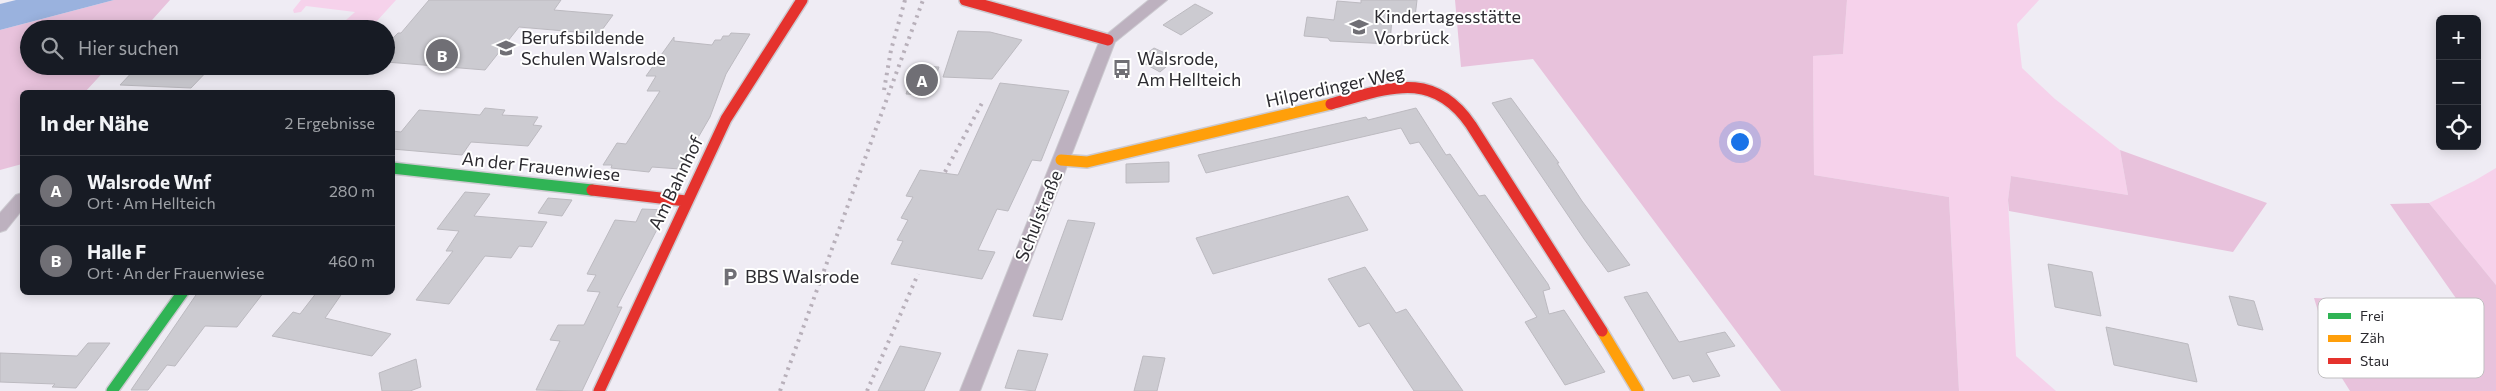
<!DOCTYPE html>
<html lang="de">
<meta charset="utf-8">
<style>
:root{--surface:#171b24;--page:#242831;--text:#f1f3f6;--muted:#9ea1a6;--line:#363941;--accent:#706f75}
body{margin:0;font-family:Commissioner,sans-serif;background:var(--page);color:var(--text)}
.controls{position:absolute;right:15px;top:15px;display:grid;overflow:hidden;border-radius:8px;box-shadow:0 2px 12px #0003}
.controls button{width:45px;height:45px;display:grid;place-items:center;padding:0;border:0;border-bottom:1px solid var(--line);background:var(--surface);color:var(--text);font:25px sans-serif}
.you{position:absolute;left:1739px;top:141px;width:18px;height:18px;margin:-12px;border:4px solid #fff;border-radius:50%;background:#1a73e8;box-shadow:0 0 0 8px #1a73e833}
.badge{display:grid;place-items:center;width:32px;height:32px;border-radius:50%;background:var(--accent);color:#fff;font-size:16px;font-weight:700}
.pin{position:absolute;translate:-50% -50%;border:2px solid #fff;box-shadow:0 1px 5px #0006}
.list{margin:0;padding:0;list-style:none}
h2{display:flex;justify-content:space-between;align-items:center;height:65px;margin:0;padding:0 20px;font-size:21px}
h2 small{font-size:16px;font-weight:400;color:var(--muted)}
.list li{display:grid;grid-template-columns:32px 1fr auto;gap:15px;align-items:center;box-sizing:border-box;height:70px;padding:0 20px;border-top:1px solid var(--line)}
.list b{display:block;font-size:19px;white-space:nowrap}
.list p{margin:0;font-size:16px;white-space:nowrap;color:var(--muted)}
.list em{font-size:16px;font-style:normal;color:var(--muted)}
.icon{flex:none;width:28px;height:28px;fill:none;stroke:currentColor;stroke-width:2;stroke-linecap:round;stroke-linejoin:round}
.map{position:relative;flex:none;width:2496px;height:391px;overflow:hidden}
.search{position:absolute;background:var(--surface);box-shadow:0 2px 12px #0003;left:20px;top:20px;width:375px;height:55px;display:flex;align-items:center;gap:12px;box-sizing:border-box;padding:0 18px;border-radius:28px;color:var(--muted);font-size:19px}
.panel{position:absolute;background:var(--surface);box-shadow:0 2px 12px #0003;left:20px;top:90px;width:375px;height:205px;border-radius:8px}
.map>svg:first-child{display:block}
.green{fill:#f6d2eb}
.forest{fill:#e8c2dc}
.water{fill:#9ab2de}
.building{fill:#cccbd1;stroke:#bcbac0}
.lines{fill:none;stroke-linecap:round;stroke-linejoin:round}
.street-casing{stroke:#cccad0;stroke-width:2}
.fast-casing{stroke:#cccad0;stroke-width:14}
.slow-casing{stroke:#cccad0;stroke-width:14}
.jam-casing{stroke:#cccad0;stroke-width:14}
.street{fill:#bdb1bf;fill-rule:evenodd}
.fast{stroke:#30b455;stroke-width:11}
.slow{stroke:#ff9f0a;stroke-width:11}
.jam{stroke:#e5322d;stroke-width:11}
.rail{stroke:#b8b0ba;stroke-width:4;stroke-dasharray:2.5 5;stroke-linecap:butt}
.labels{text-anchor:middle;stroke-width:4;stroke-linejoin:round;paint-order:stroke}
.poi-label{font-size:18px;fill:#2c2b30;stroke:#fff;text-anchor:start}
.street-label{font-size:18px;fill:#2c2b30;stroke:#fff}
.key{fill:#fff;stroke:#c0bfc1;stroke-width:1}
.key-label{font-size:14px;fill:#2c2b30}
</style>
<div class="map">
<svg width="2496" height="391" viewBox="0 0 2496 391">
<rect width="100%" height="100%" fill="#efecf4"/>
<path class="green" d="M301,0H396L376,22L346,20L355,12L306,6L301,12L294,13L293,10Z
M1847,0H2039L2017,24L2022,68L2055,99L2120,150L2128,195L2011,176L2008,200L2016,356L2056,391H1959L1949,197L1814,175L1813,56L1843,54Z
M2496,168V285L2429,203L2474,181Z"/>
<path class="forest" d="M114,0H170L144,29H29V66H109L85,92H22V164L0,170V30Z
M1455,0H1847L1843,54L1813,56L1814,175L1949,197L1959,391H1781L1533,59L1461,67Z
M2120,150L2267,203L2233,252L2009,211L2008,200L2011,176L2128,195Z
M2429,203L2496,285V391H2350L2335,367L2314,298L2460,304L2390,204Z"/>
<path class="water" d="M16,0H114L0,30V4Z"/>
<path class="building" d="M429,0H561L554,10L613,15L599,34L519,27L485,70L386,62V45L398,33H401Z
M1361,0H1417L1415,17H1392L1390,44L1330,41L1328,38L1304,36L1307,17L1334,20L1337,1L1361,3Z
M1195,4L1213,13L1181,35L1163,25Z
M958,31L990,32L1022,40L992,79L943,77Z
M731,33L750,34L726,74L710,117L680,169L652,167L649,172L611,168L612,165H603L617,143L626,144L660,91H647L656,76H646L674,37V41L712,45L715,40H721L723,36H729Z
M1154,48L1167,54V66L1160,72L1138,60Z
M138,66H212L191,88L120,85Z
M916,66L939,67L929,95L906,94Z
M1000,83L1069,91L1041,161L1032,160L1008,211L997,209L978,250L995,252L982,279L891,264L903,241L897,240L908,220L901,218L913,197L906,196L920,170L958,175Z
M1511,98L1559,163H1557L1582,201L1630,265L1608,272L1584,239L1492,103Z
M485,108L505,110L502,115L538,117L533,125L542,126L528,146L471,142L462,155L392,149V131L401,132L419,110L480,115Z
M1416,108L1446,155L1450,154L1479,196L1485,195L1548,284L1550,289L1543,291L1549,314L1564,310L1605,372L1565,385L1525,322L1537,317L1419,142L1410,144L1401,128L1206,173L1198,155L1366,117L1368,120Z
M1169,162V182L1126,183V164Z
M465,192L490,194L474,216L547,222L532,247L519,246L511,258L485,256L449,304L416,300L453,251H446L459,231L437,229Z
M1348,196L1368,230L1213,274L1196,238Z
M548,198L572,200L562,216L538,213Z
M642,209L667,210L617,307H622L582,391L536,390L560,341L550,340L558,325H584L600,292L587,291L596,275L587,274L615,220L636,222Z
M1068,220L1095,223L1062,320L1033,316Z
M2048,264L2092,272L2101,316L2055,307Z
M1365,267L1396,313L1406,309L1463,391H1414L1369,323L1359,327L1328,279Z
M198,292H264L237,327L205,326L175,366L167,365L148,390H131Z
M317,292H343L325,318L391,334L372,356L272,336L293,312L300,314Z
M1647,292L1679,342L1725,332L1735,346L1706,353L1720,376L1693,382L1689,375L1673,379L1624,297Z
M2229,296L2254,301L2263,330L2238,325Z
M2106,327L2188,344L2197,382L2114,365Z
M88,343H110L76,388L52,387L55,384L0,382V353L77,356Z
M900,346L941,353L924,391H878Z
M1018,350L1048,354L1035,391L1005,388Z
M1143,356L1165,358L1157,391H1134Z
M416,359L421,387L410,391H382L379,373Z"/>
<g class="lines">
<g class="street-casing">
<path id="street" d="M1149,0H1167L1115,42L980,391H960L1100,40Z
M22,193V210L6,230L0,232V213L16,195Z"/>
</g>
<g class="fast-casing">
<path id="fast" d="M392,168L592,190
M112,391L183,292"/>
</g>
<g class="slow-casing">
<path id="slow" d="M1061,160L1087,162L1331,104
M1602,331L1638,391"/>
</g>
<g class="jam-casing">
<path id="jam" d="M965,0L1108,40
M1331,104C1387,89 1432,68 1471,125L1602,331
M592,190L686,201
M599,391L726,119L802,0"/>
</g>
<use href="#street" class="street"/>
<use href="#fast" class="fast"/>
<use href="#slow" class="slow"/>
<use href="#jam" class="jam"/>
<path class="rail" d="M884,90L891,50L905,0
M945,172L982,103
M780,391L923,0
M867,391L918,274"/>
</g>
<defs>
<g id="school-bare" transform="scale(1.5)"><path d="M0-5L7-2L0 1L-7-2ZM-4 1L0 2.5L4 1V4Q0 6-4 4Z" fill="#706f75" stroke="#fff" stroke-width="2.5" paint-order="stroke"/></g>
<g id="bus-bare" transform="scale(1.5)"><path d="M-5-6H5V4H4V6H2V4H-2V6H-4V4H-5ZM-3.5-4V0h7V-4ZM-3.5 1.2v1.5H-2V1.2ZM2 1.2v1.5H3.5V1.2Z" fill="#706f75" stroke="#fff" stroke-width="2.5" paint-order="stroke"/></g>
<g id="parking-bare" transform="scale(1.5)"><path d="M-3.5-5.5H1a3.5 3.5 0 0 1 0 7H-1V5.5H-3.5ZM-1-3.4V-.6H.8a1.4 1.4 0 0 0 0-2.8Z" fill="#706f75" stroke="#fff" stroke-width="2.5" paint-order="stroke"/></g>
</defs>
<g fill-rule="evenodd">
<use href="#school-bare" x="1359" y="27"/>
<use href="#school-bare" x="506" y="48"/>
<use href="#bus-bare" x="1122" y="69"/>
<use href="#parking-bare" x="730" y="277"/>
</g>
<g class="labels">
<g class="poi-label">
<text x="1374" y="23">Kindertagesstätte<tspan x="1374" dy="21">Vorbrück</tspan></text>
<text x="521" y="44">Berufsbildende<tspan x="521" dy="21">Schulen Walsrode</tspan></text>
<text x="1137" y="65">Walsrode,<tspan x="1137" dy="21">Am Hellteich</tspan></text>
<text x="745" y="283">BBS Walsrode</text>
</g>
<g class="street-label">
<text transform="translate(1335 87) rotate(-12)" y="6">Hilperdinger Weg</text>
<text transform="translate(541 167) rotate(6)" y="6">An der Frauenwiese</text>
<text transform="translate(676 183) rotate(-64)" y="6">Am Bahnhof</text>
<text transform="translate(1039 216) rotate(-68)" y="6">Schulstraße</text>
</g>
</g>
<rect x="2318" y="298" width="166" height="80" rx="8" class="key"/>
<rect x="2328" y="313" width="23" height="6" fill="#30b455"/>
<rect x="2328" y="335" width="23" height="7" fill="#ff9f0a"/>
<rect x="2328" y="358" width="23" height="6" fill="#e5322d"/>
<g class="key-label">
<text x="2360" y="321">Frei</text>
<text x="2360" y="343">Zäh</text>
<text x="2360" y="366">Stau</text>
</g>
</svg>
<div class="controls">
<button>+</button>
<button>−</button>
<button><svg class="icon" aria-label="locate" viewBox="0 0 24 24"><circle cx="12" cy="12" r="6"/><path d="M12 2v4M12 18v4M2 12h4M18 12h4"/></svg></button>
</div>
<div class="you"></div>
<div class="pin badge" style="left:922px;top:80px">A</div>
<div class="pin badge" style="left:442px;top:55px">B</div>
<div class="search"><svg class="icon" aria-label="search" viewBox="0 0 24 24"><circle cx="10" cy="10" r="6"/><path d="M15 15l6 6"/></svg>Hier suchen</div>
<section class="panel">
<h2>In der Nähe<small>2 Ergebnisse</small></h2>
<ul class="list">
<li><span class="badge">A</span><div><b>Walsrode Wnf</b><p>Ort · Am Hellteich</p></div><em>280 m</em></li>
<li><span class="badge">B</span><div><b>Halle F</b><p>Ort · An der Frauenwiese</p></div><em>460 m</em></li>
</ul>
</section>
</div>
